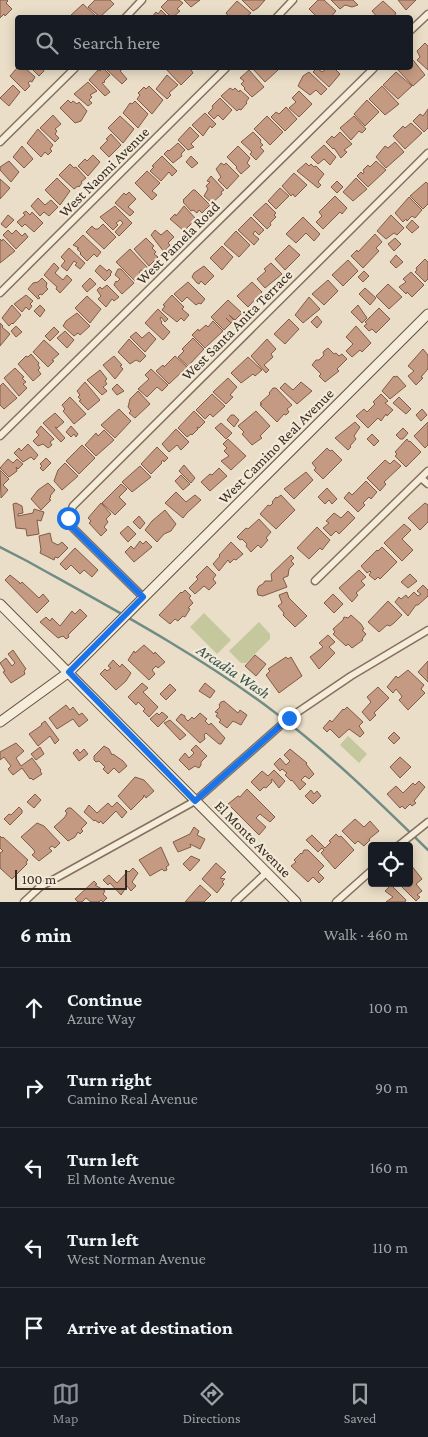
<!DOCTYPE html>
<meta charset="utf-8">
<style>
:root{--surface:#171b24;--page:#20242c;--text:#f1f3f6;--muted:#9ea1a6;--line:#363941;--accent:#8c9099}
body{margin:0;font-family:"Crimson Pro",serif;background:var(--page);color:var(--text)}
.controls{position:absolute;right:15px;bottom:15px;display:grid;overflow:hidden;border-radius:5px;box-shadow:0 2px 12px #0003}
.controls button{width:45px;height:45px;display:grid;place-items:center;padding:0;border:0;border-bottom:1px solid var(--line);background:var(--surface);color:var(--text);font:25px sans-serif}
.scale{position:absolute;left:15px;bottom:12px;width:112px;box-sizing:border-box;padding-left:5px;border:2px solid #362a21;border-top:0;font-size:14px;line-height:18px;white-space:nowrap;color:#362a21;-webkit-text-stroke:4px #f2e9d7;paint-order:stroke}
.stop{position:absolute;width:15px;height:15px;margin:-11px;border:4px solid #1a73e8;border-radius:50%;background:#fff}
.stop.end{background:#1a73e8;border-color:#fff;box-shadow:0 1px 5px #0008}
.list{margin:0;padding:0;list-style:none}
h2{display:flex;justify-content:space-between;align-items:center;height:65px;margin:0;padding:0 20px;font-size:21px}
h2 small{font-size:16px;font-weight:400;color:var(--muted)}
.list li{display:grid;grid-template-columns:32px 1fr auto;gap:15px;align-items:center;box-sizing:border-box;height:80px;padding:0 20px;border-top:1px solid var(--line)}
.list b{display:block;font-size:19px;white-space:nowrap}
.list p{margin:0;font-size:16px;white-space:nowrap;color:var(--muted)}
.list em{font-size:16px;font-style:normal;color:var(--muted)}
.icon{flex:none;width:28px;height:28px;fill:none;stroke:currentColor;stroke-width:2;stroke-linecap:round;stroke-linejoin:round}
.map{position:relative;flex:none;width:428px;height:902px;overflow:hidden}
.search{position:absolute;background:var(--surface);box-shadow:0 2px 12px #0003;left:15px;right:15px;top:15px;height:55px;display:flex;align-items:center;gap:12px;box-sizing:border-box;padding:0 18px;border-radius:5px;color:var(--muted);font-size:19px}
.sheet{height:465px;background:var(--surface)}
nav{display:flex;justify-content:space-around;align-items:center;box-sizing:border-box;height:70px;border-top:1px solid var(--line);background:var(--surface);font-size:14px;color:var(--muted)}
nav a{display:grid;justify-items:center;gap:2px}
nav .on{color:var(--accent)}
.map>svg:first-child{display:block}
.green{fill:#c5c79d}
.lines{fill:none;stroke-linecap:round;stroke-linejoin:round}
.stream{stroke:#708c84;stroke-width:2.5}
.building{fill:#c59a82;stroke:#815b47}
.street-casing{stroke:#84715f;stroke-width:9}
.secondary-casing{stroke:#665242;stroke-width:11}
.street{stroke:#f6ecda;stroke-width:6}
.secondary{stroke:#f6ecda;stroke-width:9}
.route{stroke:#1a73e8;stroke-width:6}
.labels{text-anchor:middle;stroke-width:4.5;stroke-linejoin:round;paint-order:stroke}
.street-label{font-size:15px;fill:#362a21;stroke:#f2e9d7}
.water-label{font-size:16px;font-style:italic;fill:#325450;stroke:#f2e9d7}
</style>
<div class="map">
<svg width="428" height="902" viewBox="0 0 428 902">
<rect width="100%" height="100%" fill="#eadec8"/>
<path class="green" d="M204,613L231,640L217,654L190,627Z
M259,622L270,634V639L246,663H241L229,651Z
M348,736L367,754L359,763L340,745Z"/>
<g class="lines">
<path class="stream" d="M0,547L27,561C111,608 196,653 273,711C329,753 378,801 428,850"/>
</g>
<path class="building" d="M0,0H7L8,1L6,3L12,9L5,16L4,14L0,18Z
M95,0H110L114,4L100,17L88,7Z
M168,0H179L183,3L177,9L180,11L172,18L161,7Z
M184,0H200L191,7Z
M242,0H265L258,8L253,11Z
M318,0H324L336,11L330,18L317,17L309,9Z
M331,0H353L358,5L352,7L345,5L340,9Z
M398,0H416L406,10Z
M237,1L251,13L247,16L248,18H230L226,13Z
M383,1L396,13L393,18H378L372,11Z
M83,4L96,16L71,18L70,16Z
M161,10L169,18H151L156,12L158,14Z
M425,43L428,46V70L417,60L420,57L417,51Z
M413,60L425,75L413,86L398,70L401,68H410V62Z
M17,68H25L35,77L32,82L30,81L28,83L30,86L25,91L10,76Z
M31,68H42L44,71L39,76Z
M103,68L110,75L104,81L105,82L102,83L110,92L105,96L89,80L98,70L100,71Z
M105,68H124L120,71L127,79L122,84Z
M165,68H190L193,73L181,85Z
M252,68H275L278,70L265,82Z
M317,68L322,72L326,69L325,68H334L340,74L329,87L313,72Z
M249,70L264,87L252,97L244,89L245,88L241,84L244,81L240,78Z
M309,72L327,89L321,95L316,90L310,95L298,86L303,76Z
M396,72L412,86L398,99L383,85Z
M167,75L178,85L169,93L171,95L167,99L156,89Z
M88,82L97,91L90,95L92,97L89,100L92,103L88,106L74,94Z
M13,85L20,92L9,106L0,98Z
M149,86L163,100L152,114L137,99L140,95L138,93L144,87L146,89Z
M382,86L399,104L385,115L369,99Z
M230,88L233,90L235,88L239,92L240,90L249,98L246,102L247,103L241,110L239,109L237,111L221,96Z
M299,91L312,104L299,117L289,108L296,102L292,98Z
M220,98L232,110L223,120L218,115L214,119L208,113L213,108L212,106Z
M68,100L71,103L73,101L77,104L79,102L87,111L81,121L75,123L60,108Z
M367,100L379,112L365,126L354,114Z
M135,101L148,114L138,128L123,113L130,103L132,104Z
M286,107L297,119L285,131L271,117L276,112L279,114Z
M428,109V128L424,132L413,121L420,114L423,116Z
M205,113L216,124L212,128L210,126L203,136L192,125Z
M53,115L61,124L55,129L57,131L55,134L59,138L55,142L40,128Z
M120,116L134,129L123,143L108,128Z
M267,116L283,132L270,145L254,129Z
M354,116L366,129L362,133L359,131L351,140L340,128Z
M411,123L422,133L405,149L393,136L403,126L405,128Z
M190,127L199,136L191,144L194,147L188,150L178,140Z
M38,129L53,145L50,149L52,151L48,155L45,152L41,157L27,143Z
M253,132L261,140L260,142L263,145L260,147L264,151L256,160L250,154L252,152L241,142Z
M340,132L352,144L344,150L347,152L341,158L334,148L333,149L326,142L332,136L334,138Z
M111,134L121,145L109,157L100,148L108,140L106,139Z
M395,142L404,152L386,168L376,157L385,146L388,148Z
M178,143L185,150L181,154L182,156L173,163L164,154L168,150L169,151Z
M324,145L336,157L330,165L324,159L318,164L311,157Z
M22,146L33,159L24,168L13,157Z
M238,146L250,158L247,163L250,166L241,174L236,168L237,167L227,157Z
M93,155L100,162L88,176L78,166L85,159L87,161Z
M162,156L177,171L172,176L169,172L161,181L150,171L154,167L152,166Z
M191,156L198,163L192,168L186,162Z
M9,161L19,172L11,182L0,170V167Z
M376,161L386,170L368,187L357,176L361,172L363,174L364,172L363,170L368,165L370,167Z
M221,163L224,165L226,163L239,176L227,189L218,180L221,177L216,169Z
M306,163L309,166L311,164L314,167L316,166L324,174L318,182L321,185L318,188L297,171Z
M70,164L74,168L76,167L86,178L81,182L82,183L79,187L78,186L74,189L59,175Z
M147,171L160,183L152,191L157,195L152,200L135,183Z
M294,173L307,185L295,197L293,194L291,196L282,186Z
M211,176L224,190L221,192L222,194L212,203L204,196L208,189L206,186L210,182L207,181Z
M57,178L70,191L60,205L45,190Z
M356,178L367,189L353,201L343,192Z
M0,179L10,188L0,199Z
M337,181L343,187L337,193L331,187Z
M426,182L428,184V204L423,209L410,196Z
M280,188L289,196L276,209L268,201Z
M193,190H195L210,205L202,213L199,210L197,213L193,210L191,211L183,202L184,201L183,200Z
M129,192L136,199L128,207L134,212L130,216L115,203L124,193L126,195Z
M335,196L347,208L342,214L340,212L323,229L316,222L322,216L319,212Z
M409,197L422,210L415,218L412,216L407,221L406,219L403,222L395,213Z
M38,198L45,205L51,200L58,207L49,216L44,212L40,216L31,206Z
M266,203L276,213L274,215L276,217L270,223L271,225L267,229L253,215Z
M115,206L132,223L119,236L115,232L123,223L120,220L116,223L118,225L113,230L100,217Z
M184,206L196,219L184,231L170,219L175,214L176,216Z
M26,211L30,215L32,212L43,223L34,232L25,224L22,227L17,222L25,215L23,213Z
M8,215L14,220L6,228L1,224Z
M391,215L404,228L397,235L394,233L386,239L377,231Z
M251,217L264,230L259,235L255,231L253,234L259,239L254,245L238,230Z
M303,217L320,234L314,241L306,233L296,243L286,234Z
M412,220L419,227L412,233L406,227Z
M103,224L116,237L104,249L86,232L92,226L95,229H98Z
M8,230L12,234L16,230L22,236L25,233L28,237L16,249L3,235Z
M155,230L161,235L167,230L174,237L168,243L170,245L164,252L151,235Z
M236,231L250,245L239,257L224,244Z
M375,234L382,242L376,248L379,251L363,268L351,256L357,250L358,252Z
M83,235L101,252L97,257L94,254L87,261L80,254L81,253L77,249L79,248L73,245Z
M146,238L154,246L152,248L156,252L154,254L158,257L149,266L134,249Z
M395,238L401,244L394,251L388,244Z
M0,239L2,241L3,239L15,251L0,263Z
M289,245L300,255L285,270L275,259Z
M222,246L233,257L222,270L210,258Z
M69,248L85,263L80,269L75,265L77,263L74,261L67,271L61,266L65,261L61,257Z
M130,249L147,267L145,271L141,270L139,273L141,275L135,281L116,262Z
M396,255L403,262L396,268L390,262Z
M425,259L428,262V279L425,282L415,272L417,270L416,268Z
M348,260L358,271L343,286L332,275Z
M54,263L59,268L55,273L63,280L67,275L72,280L60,293L56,289L57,287L44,275Z
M271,263L282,274L265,288L257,279L266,271L264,269Z
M100,265L107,271L109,269L112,272L110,274L111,275L105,281L95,271Z
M204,266L214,276L205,285L201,281L199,284L197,283L192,277L194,273Z
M118,269H121L134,283L122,294L114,285L116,281L117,282L120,279L115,275Z
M364,271L369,276L363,282L358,277Z
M411,272L424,285L412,297L407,292L406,294L399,287L406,282L403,279Z
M42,278L47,283L46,287L48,289L42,295L40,294L38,296L40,298L38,299L28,289L33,283L38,282Z
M90,278L96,284L87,292L82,286Z
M328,280L338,291L324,305L312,294Z
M188,282L205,299L201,304L199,303L196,305L187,297L182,302L174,294Z
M252,282L262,292L248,307L237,296Z
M388,284L402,297L389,309L376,296Z
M107,285L119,297L114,301L112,299L106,307L98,299L101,296L97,290L100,287L102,289Z
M365,288L376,298L370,305L359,294Z
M26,295L33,301L30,304L32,306L29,310L26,307L22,312L14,304Z
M172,295L184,307L182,309L189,315L184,321L181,318L177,322L162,310L165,306L163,305Z
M87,296L101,309L90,323L75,308Z
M309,297L320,309L303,323L295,315Z
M228,300L242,313L235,320L229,315L234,320L231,323L226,318L231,323L224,330L211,317Z
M12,305L21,315L13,324L12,323L9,326L2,318Z
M40,305L45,310L40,317L34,311Z
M358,305L367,318L362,323L351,312Z
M379,308L390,319L376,333L372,329L369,331L364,326L367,324L365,322Z
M158,309L168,319L165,322L161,317L160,319L162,322L161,323L170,332L163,340L145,323Z
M77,313L90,326L80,335L78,333L74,336L63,326L66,321Z
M317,316L322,322L317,328L311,322Z
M289,319L299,329L285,344L274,334Z
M213,321L223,331L205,348L192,335L198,329L199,331L206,325L208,327Z
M0,323L3,326L2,327L10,334L0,346Z
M16,326L22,332L16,337L11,331Z
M356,326L371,343L362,352L360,350L352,357L346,351L353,344L346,337Z
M54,327L59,332L50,341L45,336Z
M65,331L74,340L67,348L57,338Z
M136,332L142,338L149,332L156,339L145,352L130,337Z
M193,338L204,349L188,366L178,357L184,351L182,349Z
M129,339L146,356L140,362L136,360L130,364L118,352Z
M267,339L276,349L271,354L273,357L264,365L269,370L266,373L251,356Z
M44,340L59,354L52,360L54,361L48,367L33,352Z
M328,348L334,354L336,353L339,356L342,354L347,359L337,369L339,371L325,382L319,376L321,374L312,365L316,360H319L324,355L323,353L324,351Z
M423,349L428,355V369L421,377L423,378L416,385L408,376L414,371L408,366Z
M31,354L39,363L38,365L40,368L38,370L41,374L33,381L18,364L26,356L28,357Z
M114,356L122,365L120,366L123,369L115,379L103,365Z
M175,356L187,367L169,384L156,371L163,365L164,367Z
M248,357L262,370L255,376L253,374L241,383L231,373Z
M15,368L24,377L22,378L26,382L23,384L27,388L19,396L4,378Z
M151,369L168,385L162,391L157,387L147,397L138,389L149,379L145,375Z
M100,370L107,379L105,381L107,384L103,387L107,391L102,395L87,380Z
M394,376L395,377L397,376L406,386L390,399L382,391Z
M228,378L237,387L230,395L233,397L226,404L213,392Z
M85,382L100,400L88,410L79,401L81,400L78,397L80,395L77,391Z
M301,382L312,391L297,404L280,388L285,383L293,390Z
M3,383L17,398L4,409L0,405V386Z
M117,384L124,391L117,395L112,389Z
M273,388H276L292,405L287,409L289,412L286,415L284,414L277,422L260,405L262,404L260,403L270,394L269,393Z
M138,391L150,404L135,418L129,413L131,411L128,407L130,399Z
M212,394L225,406L213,417L210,414L205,419L196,410Z
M381,394L388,401L385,403L393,410L387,416L386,414L381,421L378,418L368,428L356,416L364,409L367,412L375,404L373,402Z
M70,397L86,414L74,424L63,411L65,409L62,405Z
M399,397L411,409L406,414L393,403Z
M119,409L131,421L115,438L101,425Z
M422,409L427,415L421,421L416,415Z
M194,411L205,422L199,428L197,427L198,429L192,435L191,434L187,437L178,428Z
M256,411L270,426L260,436L262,438L252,445L242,434L244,432L238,426Z
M55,413L64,422L57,428L55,427L65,438L61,442L43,423Z
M231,415H234L239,420L234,427L227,420Z
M355,422L360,427L354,436L356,439L350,446L351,447L348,450L335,438Z
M428,422V445L425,448L414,436Z
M221,423L232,433L226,439L215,428Z
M41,426L54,439L50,442L52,445L48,448L43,444L38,446L33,441L39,435L36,432Z
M71,426L78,434L76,437L74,434L71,437L66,432Z
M403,428L408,433L403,439H400L396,435Z
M176,429L189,442L181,450L177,445L169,452L162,444Z
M104,430L114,440L96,456L85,445L96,433L98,436Z
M372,434L379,441L374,446L367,439Z
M228,439L246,456L231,470L221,461L229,456L224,451L227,448L223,444Z
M407,439L409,442L410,441L421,452L406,467L395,456L397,454L395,452Z
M28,444L38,455L34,460L31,457L23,462L14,453L19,448L21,451Z
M82,445L95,458L79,474L66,461Z
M157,447L168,458L164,462L163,460L161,462L162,463L151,474L141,464Z
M327,448L330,451L332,450L342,460L323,479L314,470L316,468L312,463Z
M46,458L51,463L43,471L40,468L42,466L40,464Z
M8,459L13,463L17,459L23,464L18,469L16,467L17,471L9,477L0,468Z
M385,460L390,464L394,460L401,466L384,482L386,484L380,491L367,478Z
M65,463L78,476L62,490L54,481L58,470Z
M184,465L195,478L191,483L179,471Z
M140,466L151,477L132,492L122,482Z
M219,468L227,476L210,491L201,482L210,474L212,475Z
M0,470L9,479L3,485L8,490L1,498Z
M306,472L313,480L294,499L284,489Z
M181,475L190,484L183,490L175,481Z
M366,481L377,492L371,499L369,497L363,503L365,505L358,512L344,498L349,492L352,495Z
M48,483L55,490L50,496L51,497L49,499L51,500L41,510L31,499L38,490Z
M121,484L127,489L119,497L126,504L115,515L102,503Z
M327,488L337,499L332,504L329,500L325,504L318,497Z
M176,492L186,502L195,495L201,500L187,513L183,518L165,503Z
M281,495L295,510L276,529L260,514L268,505L270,506L273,503L272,502L276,497L277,498Z
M16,503L22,506L23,513L18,514V516L33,513L34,509L44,512L41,521L37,520L39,534L27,536L26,529L16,528L13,504Z
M101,503L111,514L106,519L108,522L104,527L107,530L101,536L89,523L91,521L88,518Z
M425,503L428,505V522L420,530L408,518Z
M165,510L176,524L171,531L164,534L157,542L145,530L152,521Z
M348,511L355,518L339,534L336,531L331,536L323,528L329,523L326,521L334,513L341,518Z
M139,516L145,523L140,529L133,522Z
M259,519L271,532L266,538L268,540L261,548L258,545L251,552L246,546L247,544L242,539L240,540L237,537L246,528L248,529Z
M404,524L411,530L402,539L413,550L402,561L384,543Z
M128,526L136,534L128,542L120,533Z
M317,527L330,540L322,550L320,548L309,559L297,548Z
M50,533L52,542L58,545L62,542L68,548L58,558L55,557L54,560L40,553L41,550L39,536Z
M140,541L143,544L146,541L152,547L134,562L125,552L131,546L134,549Z
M231,542L243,554L236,560L234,559L230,563L228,560L219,571L213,564L220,556L219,555Z
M382,547L397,562L380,579L378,577L375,580L369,575L371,572L370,571L367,573L361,566L377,550L378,551Z
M75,548L98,570L92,577L84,570L80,574L71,565L66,570L60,564Z
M291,555L294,558L291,561L294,564L289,569L288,576L283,578L287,587L263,596L258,595L257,590L259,586L263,584L265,581H272L271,574Z
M207,566L216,575L213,579L216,583L209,590L204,586L195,594L189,588L198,579L196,577Z
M359,570L366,577L361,581L365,585L356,593L358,595L352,602L339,588Z
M410,574L417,581L408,588L401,582Z
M10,575L20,583V584L22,582L39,598L43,594L49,601L37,613L5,580Z
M423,585L428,590V596L418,605H416L408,616L395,602L399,597L401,599L406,595L408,598L414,592L418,596L421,594L417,591Z
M185,590L191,596L189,598L193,603L188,608L190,609L185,617L183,616L178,621L175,619L170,624L159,615L181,592L182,593Z
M287,592L289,598L307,616L295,627L283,615L284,613L278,606L282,603L279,595Z
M333,594L343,604L334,613L324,603Z
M388,601L402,615L394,623L390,626L387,625L379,632L368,622Z
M80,609L87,616L68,635L69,637L66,639L63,636L58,638L40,622L46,617L50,621L52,618L60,626L72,611L75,614Z
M351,615L361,624L364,629L362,630L366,634L362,639L363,640L352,648L348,644L346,646L333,634L335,632L333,629L343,620L344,617L348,618Z
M328,635L335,642L329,647L335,653L319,669L310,657L323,647L319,643Z
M144,645L154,654L155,652L165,662L158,668L156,666L152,670L155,674L149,680L128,660L134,651L135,653Z
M13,650L26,669L24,671L25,674L11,683L3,672L5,671L0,663L6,658L12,666L15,663L8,654Z
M255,655L266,664L256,676L245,666Z
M286,657L288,659L291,657L302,676L279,693L266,675L270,671L268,669Z
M113,660L120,667L122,664L131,673L126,681L116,690L100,674L105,669L107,671L111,668L108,666Z
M428,661V682L418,672Z
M408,670L424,685L421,689L425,693L408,710L399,700L402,697L401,695L396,689L393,693L387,687L396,676L398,678Z
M142,683L148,688L143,692L158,707L149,717L143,711L145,709L138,702L136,705L128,697Z
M205,683L215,691L210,698L199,691Z
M170,684L176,690L166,700L160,694Z
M378,687L389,698L374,713L376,715L370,721L362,712L371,702L367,697Z
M224,701L238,713L240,710L247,715L241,725L233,721L227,728L219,722L221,720L216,716L218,713L215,712L220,707L219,705L221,702Z
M66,705L70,710L73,707L79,715L82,713L88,720L79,727L73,719L57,729L49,718Z
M347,707L363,722L359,726L364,733L360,737L349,729L339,738L330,729L327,732L323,728L330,720L332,722L343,709L344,710Z
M162,712L168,717L158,727L150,719L157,713L159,715Z
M200,713L207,719L205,721L209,725L211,723L225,738L221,744H219L206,733L204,735L205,739L200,743L176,720L181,714L185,716V718L188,721L192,717L194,719Z
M170,720L186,735L180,740L164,723Z
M45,721L59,740L55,744L50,736L38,746L29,734L42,725L41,724Z
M394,732L400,738L394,744L388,738Z
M16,743L24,751L16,758L21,766L32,758L41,770L40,771L42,774L33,780L31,778L30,779L22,768L13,775L8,769L11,766L4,757L0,760V752Z
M196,745L207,756L201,762V765L199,768L195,766L189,770L179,760L185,753L189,758L194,753L191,750Z
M104,746L109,749L112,755L113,754L123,761L127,766L119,773L114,768L108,774L103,769L105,767L99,761L96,762L94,760V756Z
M40,747L44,754L36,760L31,754Z
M77,749L80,753L84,749L88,754L79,761L73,753Z
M290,749L307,763L306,764L314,774L309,779L305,776L301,780L306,784L300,790L292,780L291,781L285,775L287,773L282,769L280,771L274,764L280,758L286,765L290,761L284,755Z
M400,757L411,767L400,778L390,767Z
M274,770L285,781L279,788L272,779L271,780L272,782L266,788L264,787L260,791L251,782L262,771L268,776Z
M135,777L144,780L154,791L146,798L144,795L143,798L131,810L118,796Z
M419,781L425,787L414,801L416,803L412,806L410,804L405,809L402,806L400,808L387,794L396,786L403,793L413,783L415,785Z
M247,789L275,817L270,822L260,814L256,818L266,827L259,835L228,804L238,796L240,797Z
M311,790L314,794L317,791L321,796L313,804L305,796Z
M35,794L41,800L34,808L27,802Z
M117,802L127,812L122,818L116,811L103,824L101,821L99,823L95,820L94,821L84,812L89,805L97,813L108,803L112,807Z
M19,807L22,810V813L10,825L4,819L9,814L11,815Z
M68,808H71L87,823L81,829L83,831L80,834L78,832L75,837L68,841L54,827L65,817L67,813L65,811Z
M355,819L364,827L370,821L379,831L369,839L370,840L364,846L358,841L355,844L342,831Z
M37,823L44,826L60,843L55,848L52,846L49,848L52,851L39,861L32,855L35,852L33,849L21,837Z
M194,827L199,831L197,835L205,839L200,849L190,844L191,847L178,852L173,842L190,834Z
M336,834L339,837L341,836L354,850L335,869L321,853L324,850L322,848L318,852L306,840L312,835L325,848L331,842L329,841Z
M0,836L2,838L3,837L28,860L26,862L27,864L12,879L0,868V853L3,851L0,848Z
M161,847L169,865L166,867L167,870L164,871L162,869L150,876L139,860Z
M304,850H308L324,866L318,872L324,878L319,883L313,877L308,882L291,866L296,862L294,860L301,853L302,854Z
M191,856L200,860L190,871L183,864Z
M216,863L226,872L220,878L225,879L222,882L224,884L217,893L202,879Z
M411,865L422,879L416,884L422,891L417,895L420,897L416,901L398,883H409V867Z
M133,868L138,873L132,882L136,886L131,891L127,886L121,895L110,883L108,885L103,880L109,875L117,883L128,871L129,872Z
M94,881L97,884L95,885L105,891L103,894L107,898L103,902L101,900L99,902H91L86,898L82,902H78L75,899Z
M200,885L211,895L204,902H185Z
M391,885L406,900L405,902H386L393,897L385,891Z"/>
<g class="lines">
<g class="street-casing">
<path id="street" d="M125,18L142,0
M276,18L293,0
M410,31L428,14
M0,142L75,68
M0,293L226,68
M0,436L374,68
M421,478L428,484
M315,581L428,471
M143,597L72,527L68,518L73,506L428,153
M398,846L428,822
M24,902L40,887L195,801L289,718L351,676L428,630
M235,902L266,873
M336,902L372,870"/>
</g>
<g class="secondary-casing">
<path id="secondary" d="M0,604L296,902
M0,722L69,672L428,314"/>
</g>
<use href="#street" class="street"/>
<use href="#secondary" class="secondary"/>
</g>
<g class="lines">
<path class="route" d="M68,518L72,527L143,597L69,672L195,801L289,718"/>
</g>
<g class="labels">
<g class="street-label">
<text transform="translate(104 172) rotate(-45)" y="5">West Naomi Avenue</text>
<text transform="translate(178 243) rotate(-45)" y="5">West Pamela Road</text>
<text transform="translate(237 325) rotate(-45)" y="5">West Santa Anita Terrace</text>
<text transform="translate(276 446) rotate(-45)" y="5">West Camino Real Avenue</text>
<text transform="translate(253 839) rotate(45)" y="5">El Monte Avenue</text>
</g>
<g class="water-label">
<text transform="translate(234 671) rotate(34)" y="6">Arcadia Wash</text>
</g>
</g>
</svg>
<div class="controls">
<button><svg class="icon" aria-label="locate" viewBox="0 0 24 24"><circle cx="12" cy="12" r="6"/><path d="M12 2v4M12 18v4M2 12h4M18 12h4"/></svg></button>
</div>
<div class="scale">100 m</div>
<div class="stop" style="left:68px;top:518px"></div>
<div class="stop end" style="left:289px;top:718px"></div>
<div class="search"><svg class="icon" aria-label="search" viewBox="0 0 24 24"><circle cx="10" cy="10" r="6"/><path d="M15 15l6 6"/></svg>Search here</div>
</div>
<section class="sheet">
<h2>6 min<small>Walk · 460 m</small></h2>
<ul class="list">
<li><svg class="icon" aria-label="ahead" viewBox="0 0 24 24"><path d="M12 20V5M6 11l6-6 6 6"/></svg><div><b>Continue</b><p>Azure Way</p></div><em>100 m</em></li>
<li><svg class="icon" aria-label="right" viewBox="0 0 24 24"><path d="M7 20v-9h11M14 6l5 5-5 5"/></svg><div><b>Turn right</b><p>Camino Real Avenue</p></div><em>90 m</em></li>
<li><svg class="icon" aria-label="left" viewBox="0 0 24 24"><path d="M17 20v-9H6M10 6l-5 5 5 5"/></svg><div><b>Turn left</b><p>El Monte Avenue</p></div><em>160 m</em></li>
<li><svg class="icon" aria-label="left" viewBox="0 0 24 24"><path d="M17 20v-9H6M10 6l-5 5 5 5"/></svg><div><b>Turn left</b><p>West Norman Avenue</p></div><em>110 m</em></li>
<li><svg class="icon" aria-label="arrive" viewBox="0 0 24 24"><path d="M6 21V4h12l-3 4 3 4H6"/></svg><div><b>Arrive at destination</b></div></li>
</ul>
</section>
<nav>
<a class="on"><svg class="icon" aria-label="map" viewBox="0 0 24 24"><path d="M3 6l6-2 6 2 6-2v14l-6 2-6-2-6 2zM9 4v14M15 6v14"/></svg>Map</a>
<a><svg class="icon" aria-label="directions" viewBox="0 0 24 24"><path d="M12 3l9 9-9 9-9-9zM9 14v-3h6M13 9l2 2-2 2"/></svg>Directions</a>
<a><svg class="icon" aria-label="saved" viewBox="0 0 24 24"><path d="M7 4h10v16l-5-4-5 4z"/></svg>Saved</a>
</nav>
